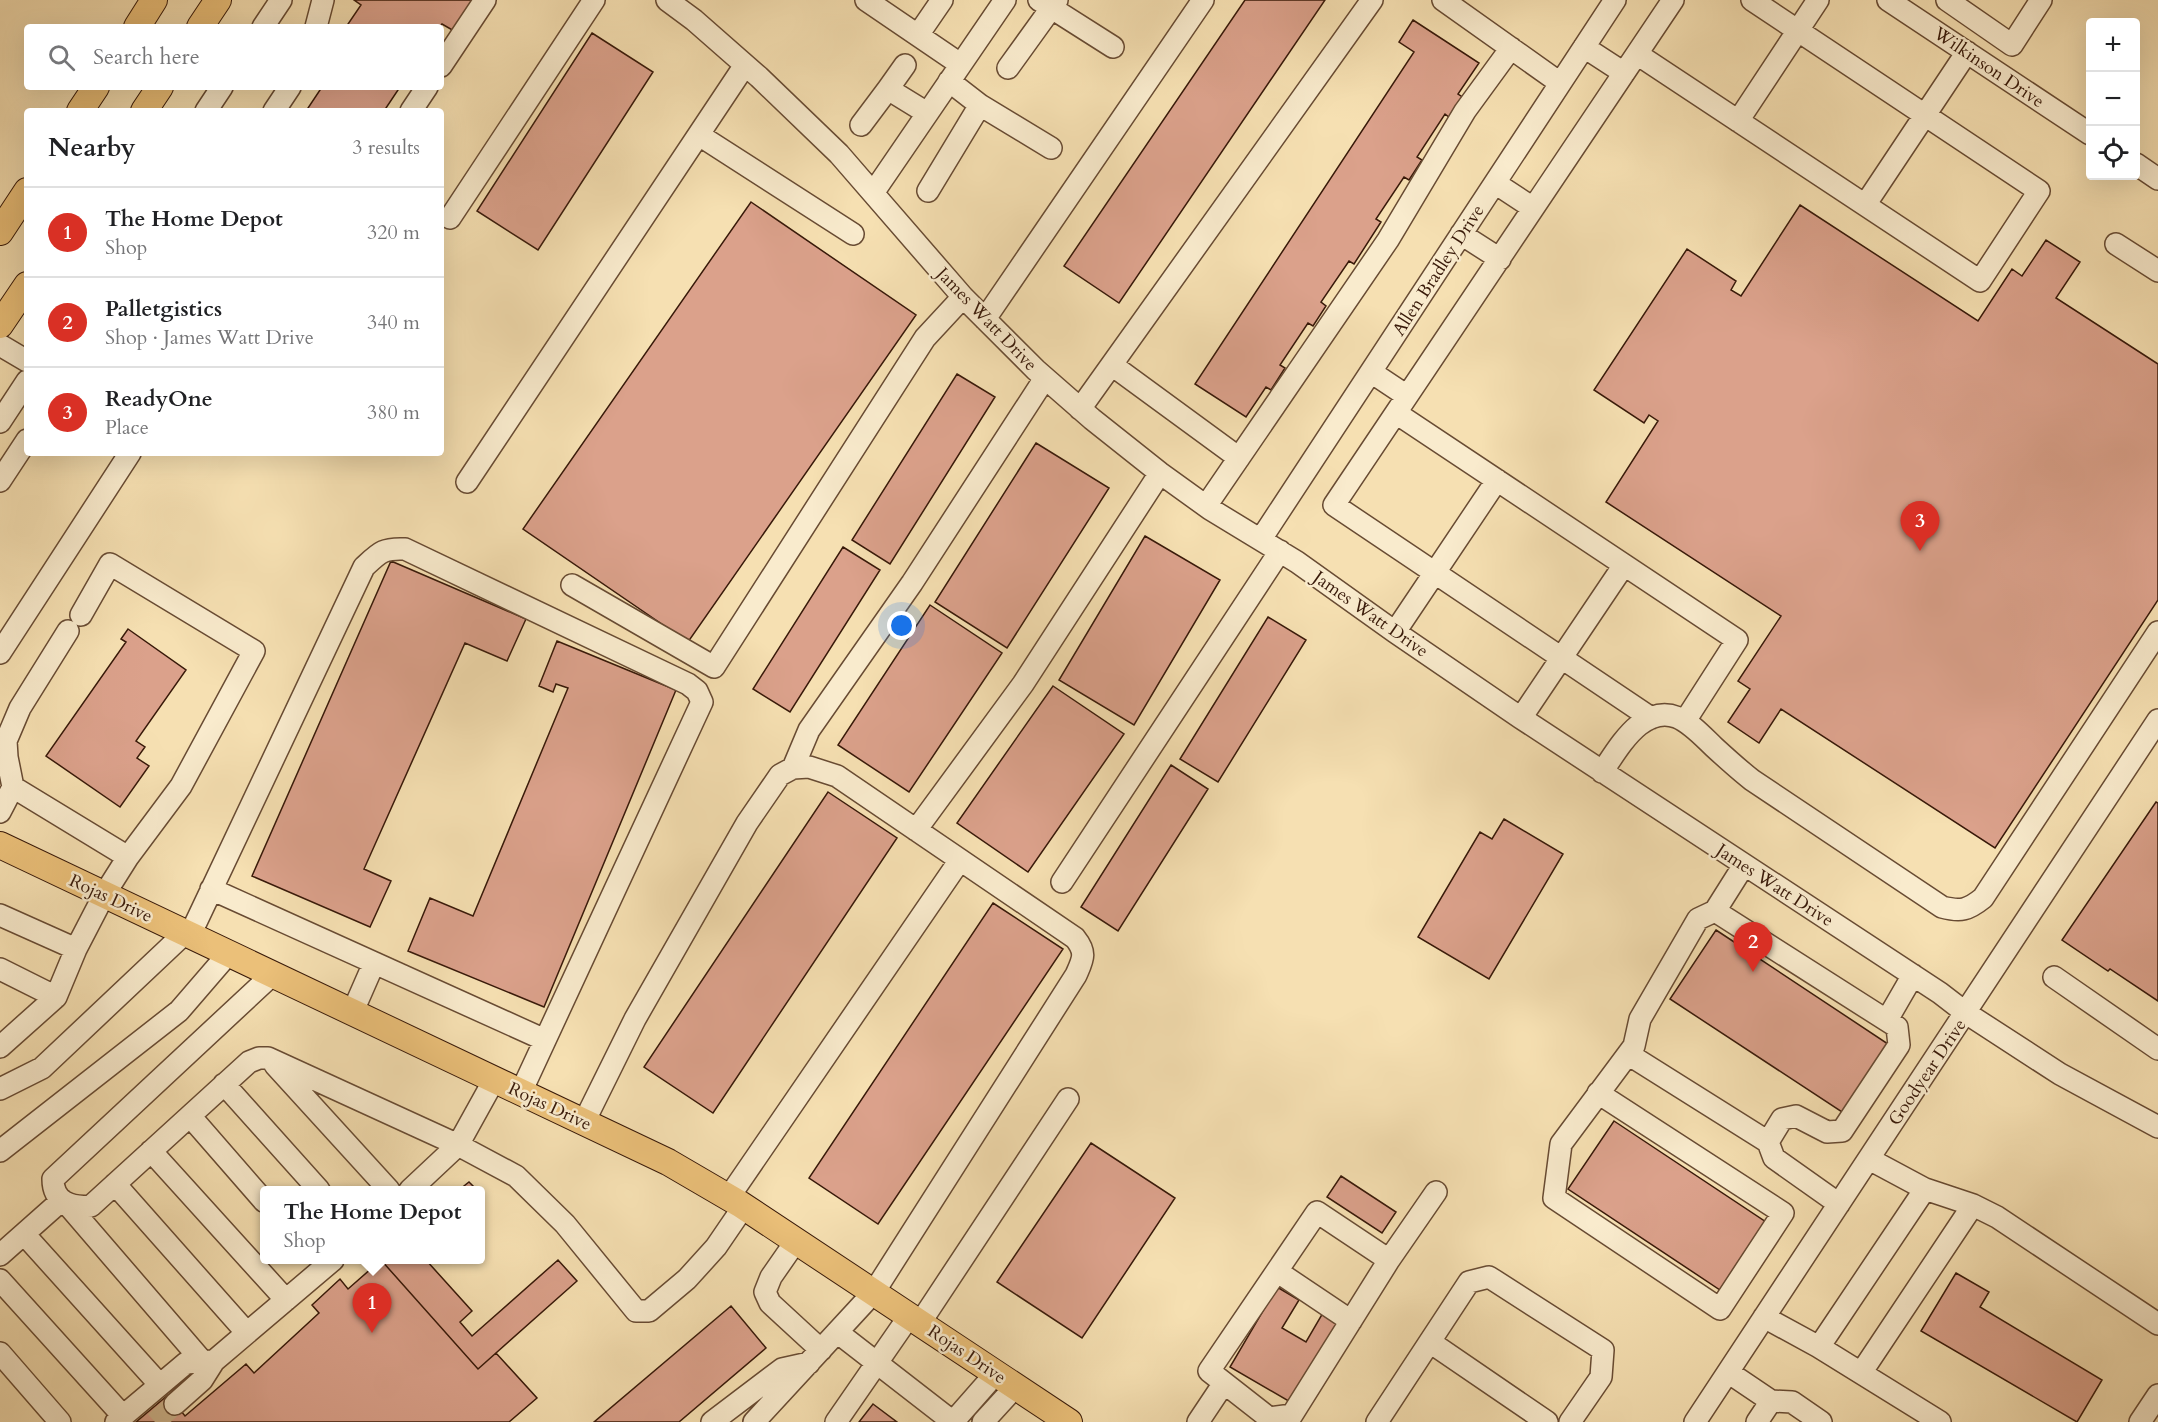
<!DOCTYPE html>
<meta charset="utf-8">
<style>
:root{--surface:#fff;--page:#f2f2f2;--text:#202124;--muted:#757577;--line:#e0e0e0;--accent:#d93025}
body{margin:0;font-family:Cardo,serif;background:var(--page);color:var(--text)}
.controls{position:absolute;right:18px;top:18px;display:grid;overflow:hidden;border-radius:6px;box-shadow:0 6px 24px #0002}
.controls button{width:54px;height:54px;display:grid;place-items:center;padding:0;border:0;border-bottom:2px solid var(--line);background:var(--surface);color:var(--text);font:30px sans-serif}
.you{position:absolute;left:902px;top:626px;width:21px;height:21px;margin:-15px;border:4px solid #fff;border-radius:50%;background:#1a73e8;box-shadow:0 0 0 9px #1a73e833}
.badge{display:grid;place-items:center;width:39px;height:39px;border-radius:50%;background:var(--accent);color:#fff;font-size:20px;font-weight:700}
.pin{position:absolute;translate:-50% -50px;filter:drop-shadow(0 2px 3px #0008)}
.pin::after{content:'';position:absolute;top:32px;width:21px;height:18px;background:inherit;clip-path:polygon(0 0,100% 0,50% 100%)}
.popup{position:absolute;left:260px;top:1186px;width:225px;height:78px;box-sizing:border-box;display:grid;place-content:center;border-radius:6px;background:var(--surface);filter:drop-shadow(0 2px 4px #0005);font-size:20px;white-space:nowrap;color:var(--muted)}
.popup b{font-size:22px;color:var(--text)}
.popup::after{content:'';position:absolute;left:50%;top:100%;margin-left:-12px;border:12px solid transparent;border-top-color:var(--surface)}
.list{margin:0;padding:0;list-style:none}
h2{display:flex;justify-content:space-between;align-items:center;height:78px;margin:0;padding:0 24px;font-size:26px}
h2 small{font-size:20px;font-weight:400;color:var(--muted)}
.list li{display:grid;grid-template-columns:39px 1fr auto;gap:18px;align-items:center;box-sizing:border-box;height:90px;padding:0 24px;border-top:2px solid var(--line)}
.list b{display:block;font-size:22px;white-space:nowrap}
.list p{margin:0;font-size:20px;white-space:nowrap;color:var(--muted)}
.list em{font-size:20px;font-style:normal;color:var(--muted)}
.icon{flex:none;width:33px;height:33px;fill:none;stroke:currentColor;stroke-width:2;stroke-linecap:round;stroke-linejoin:round}
.map{position:relative;flex:none;width:2158px;height:1422px;overflow:hidden}
.search{position:absolute;background:var(--surface);box-shadow:0 6px 24px #0002;left:24px;top:24px;width:420px;height:66px;display:flex;align-items:center;gap:15px;box-sizing:border-box;padding:0 21px;border-radius:6px;color:var(--muted);font-size:22px}
.panel{position:absolute;background:var(--surface);box-shadow:0 6px 24px #0002;left:24px;top:108px;width:420px;height:348px;border-radius:6px}
.map>svg:first-child{display:block}
.building{fill:#dba18b;stroke:#381909;stroke-width:1.5}
.lines{fill:none;stroke-linecap:round;stroke-linejoin:round}
.minor-tunnel{stroke:#d0b890;stroke-width:21;stroke-dasharray:21 10;stroke-linecap:butt}
.minor-casing{stroke:#684b33;stroke-width:24}
.major-casing{stroke:#381909;stroke-width:28}
.minor{stroke:#f9ebcd;stroke-width:21}
.major{stroke:#ebc079;stroke-width:26}
.labels{text-anchor:middle;stroke-width:5;stroke-linejoin:round;paint-order:stroke}
.street-label{font-size:18px;fill:#381909;stroke:#f9ebcd}
</style>
<div class="map">
<svg width="2158" height="1422" viewBox="0 0 2158 1422">
<rect width="100%" height="100%" fill="#f6e0b2"/>
<filter id="stains"><feTurbulence type="fractalNoise" baseFrequency=".00333" numOctaves="4"/><feColorMatrix values="0 0 0 0 .2 0 0 0 0 .09 0 0 0 0 .02 0 0 0 .5 -.17"/></filter>
<radialGradient id="worn" r=".72"><stop offset=".6" stop-color="#630" stop-opacity="0"/><stop offset="1" stop-color="#630" stop-opacity=".3"/></radialGradient>
<path class="building" d="M354,0H475L454,31L442,24L439,27H346L361,5Z
M1245,0H1325L1119,303L1064,266Z
M1413,20L1479,63L1458,94L1464,98L1450,118L1445,114L1417,157L1422,160L1409,180L1404,177L1376,219L1381,222L1354,264L1349,261L1321,302L1326,306L1313,326L1308,323L1280,365L1285,368L1271,390L1266,387L1246,417L1195,384L1414,52L1399,42Z
M592,33L653,72L538,250L477,211Z
M322,87H400L384,111H306Z
M751,202L916,315L688,642L523,529Z
M1800,205L1978,321L2012,269L2022,276L2046,240L2080,262L2056,298L2158,364V600L1995,848L1781,709L1759,743L1728,722L1750,689L1738,681L1781,616L1606,502L1658,421L1649,415L1644,423L1594,390L1687,249L1736,281L1731,290L1741,296Z
M957,374L995,397L890,564L852,540Z
M1036,443L1109,488L1007,648L935,602Z
M1145,536L1220,580L1134,725L1059,680Z
M843,547L880,570L790,712L753,689Z
M391,561L526,619L507,661L465,643L364,869L391,881L370,927L252,876Z
M930,605L1002,653L909,792L838,745Z
M1268,617L1306,640L1218,782L1180,759Z
M128,629L186,670L136,741L145,747L137,758L149,766L120,807L46,756L126,642L121,639Z
M557,641L676,690L544,1007L408,951L430,898L473,916L568,688L556,684L553,692L539,686Z
M1053,686L1124,734L1028,872L957,823Z
M1171,765L1208,789L1118,931L1081,907Z
M828,792L897,838L713,1113L644,1067Z
M2156,802L2158,803V1001L2110,969L2108,971L2062,940Z
M1504,819L1563,854L1489,979L1418,937L1480,832L1492,839Z
M993,903L1063,949L878,1224L809,1178Z
M1716,930L1888,1044L1842,1112L1670,999Z
M1614,1121L1769,1224L1723,1292L1568,1189Z
M1091,1143L1175,1198L1082,1338L997,1282Z
M1341,1176L1396,1212L1382,1233L1327,1197Z
M469,1182L477,1190H459Z
M381,1260L478,1369L496,1353L537,1398L509,1422H136L168,1395L185,1416L246,1364L254,1373L319,1313L312,1305L340,1279L348,1289Z
M381,1260H426L472,1311L460,1322L472,1336L558,1260L577,1281L478,1369Z
M1956,1273L1989,1292L1980,1307L2102,1380L2077,1422L1921,1331Z
M1277,1287L1299,1300L1282,1328L1306,1342L1324,1311L1340,1320L1292,1403L1230,1367Z
M731,1306L766,1348L679,1422H594Z
M873,1404L897,1422H859Z"/>
<g class="lines">
<path class="minor-tunnel" d="M155,1422L175,1404"/>
<g class="minor-casing">
<path id="minor" d="M667,0L694,20L759,77L839,154L963,297L1036,370L1092,419L1160,473L1210,509L1297,562L1395,632L1521,718L1940,993L1966,1013L2060,1074L2158,1127
M866,0L960,64
M1039,0L1113,47
M1443,0L1560,83
M1888,0L2090,134
M1947,0L2012,45L2041,0
M263,27L281,0
M316,27L323,0
M918,35L942,0
M1584,47L1624,73
M1637,54L1980,281L2039,191L1752,0
M441,66L485,0
M1008,68L1057,0
M949,81L980,105L1051,148
M888,89L905,65
M206,111L222,87
M274,111L290,87
M411,111L427,87
M1738,121L1818,0
M861,125L888,89L927,113
M699,135L853,234
M2136,164L2158,179
M1495,183L1533,208
M928,191L980,105
M873,193L1005,0
M1865,205L1967,52
M450,218L594,0
M1461,234L1500,259
M2116,244L2158,271
M985,319L1203,0
M0,345L27,361
M1112,365L1239,458
M1371,372L1407,396
M1080,409L1372,0
M1396,413L1737,640L1685,721
M0,422L27,381
M0,481L27,440
M467,482L745,65
M1206,506L1388,240L1465,111L1511,48
M1261,539L1615,0
M572,585L714,667L925,338L963,297
M1395,632L1497,480
M0,653L130,453
M1521,718L1624,565
M1651,718L1334,505L1673,0
M793,768L809,730L912,583L1045,378
M1602,772C1613,756 1624,737 1639,725C1671,700 1692,726 1714,747C1726,758 1738,769 1752,780L1942,907C1961,912 1968,910 1983,898L2158,632
M13,787L7,757L6,741L20,708L68,631
M0,812L13,787L128,857
M916,830L1023,684L1160,473
M1744,865L1715,911L1897,1027L1899,1045L1842,1131L1827,1132L1796,1116L1782,1119L1768,1142L1774,1158L1839,1204
M1062,882L1280,551
M211,889L545,1040
M0,915L76,949
M190,935L364,567C380,552 383,548 405,549L688,684L697,691L702,702L521,1092
M0,969L56,997
M273,974L53,1179C53,1202 71,1208 91,1206L249,1062L259,1058H268L458,1145L494,1080
M2054,977L2158,1049
M353,1011L374,963
M1887,1020L1913,975
M0,1047L56,997L76,949L104,895L128,857L181,786L254,651L110,564L81,615
M1628,1054L1768,1142
M275,1065L389,1190
M224,1084L319,1190
M0,1089L42,1068L185,933
M1598,1093L1783,1213L1720,1309L1554,1198L1561,1144L1634,1046L1640,1019L1698,919L1715,911
M190,1116L264,1201
M584,1122L635,1019L747,823L780,775L793,768L809,767L837,776L1075,938C1087,953 1083,959 1076,975L874,1292L754,1422
M0,1151L179,1011L229,953
M151,1151L286,1300
M115,1184L247,1333
M1925,1189L1973,1205L1997,1217L2158,1324
M410,1190L458,1145L516,1176L565,1224L636,1311H649L687,1279L716,1247L744,1206
M729,1197L960,860
M67,1204L203,1362
M1317,1212L1389,1260L1292,1415L1269,1418L1209,1371Z
M24,1234L160,1385
M796,1241L771,1277L765,1292L770,1303L821,1350
M0,1255L62,1200
M1389,1260L1436,1192
M1278,1272L1351,1321
M0,1280L123,1416
M1764,1317L1819,1347L1925,1189L1869,1159
M920,1323L1068,1099
M837,1332L953,1422
M1430,1342L1547,1422
M1819,1347L1940,1422
M0,1353L60,1422
M1728,1372L1771,1401L1757,1422
M1861,1373L1973,1205
M1771,1401L1792,1402L1821,1422
M175,1404L202,1380L214,1361L333,1260
M116,1422L186,1363L213,1361
M712,1422L782,1369L809,1363
M836,1422L910,1315
M953,1422L996,1373
M983,1422L1016,1386
M1198,1422L1224,1383
M1377,1422L1469,1282L1489,1277L1603,1350L1601,1377L1570,1422
M1695,1422L2158,720
M2140,1422L2158,1395"/>
</g>
<g class="major-casing">
<path id="major" d="M137,27L154,0
M200,27L218,0
M80,111L96,87
M144,111L160,87
M0,232L27,191
M0,325L27,285
M0,845L668,1162L740,1204L1069,1422"/>
</g>
<use href="#minor" class="minor"/>
<use href="#major" class="major"/>
</g>
<g class="labels">
<g class="street-label">
<text transform="translate(1989 67) rotate(34)" y="6">Wilkinson Drive</text>
<text transform="translate(1438 270) rotate(-57)" y="6">Allen Bradley Drive</text>
<text transform="translate(987 319) rotate(46)" y="6">James Watt Drive</text>
<text transform="translate(1371 614) rotate(35)" y="6">James Watt Drive</text>
<text transform="translate(1775 885) rotate(33)" y="6">James Watt Drive</text>
<text transform="translate(111 898) rotate(25)" y="6">Rojas Drive</text>
<text transform="translate(1927 1072) rotate(-56)" y="6">Goodyear Drive</text>
<text transform="translate(550 1106) rotate(25)" y="6">Rojas Drive</text>
<text transform="translate(967 1354) rotate(34)" y="6">Rojas Drive</text>
</g>
</g>
<rect width="100%" height="100%" filter="url(#stains)"/>
<rect width="100%" height="100%" fill="url(#worn)"/>
</svg>
<div class="controls">
<button>+</button>
<button>−</button>
<button><svg class="icon" aria-label="locate" viewBox="0 0 24 24"><circle cx="12" cy="12" r="6"/><path d="M12 2v4M12 18v4M2 12h4M18 12h4"/></svg></button>
</div>
<div class="you"></div>
<div class="pin badge" style="left:372px;top:1333px">1</div>
<div class="popup"><b>The Home Depot</b>Shop</div>
<div class="pin badge" style="left:1753px;top:972px">2</div>
<div class="pin badge" style="left:1920px;top:551px">3</div>
<div class="search"><svg class="icon" aria-label="search" viewBox="0 0 24 24"><circle cx="10" cy="10" r="6"/><path d="M15 15l6 6"/></svg>Search here</div>
<section class="panel">
<h2>Nearby<small>3 results</small></h2>
<ul class="list">
<li><span class="badge">1</span><div><b>The Home Depot</b><p>Shop</p></div><em>320 m</em></li>
<li><span class="badge">2</span><div><b>Palletgistics</b><p>Shop · James Watt Drive</p></div><em>340 m</em></li>
<li><span class="badge">3</span><div><b>ReadyOne</b><p>Place</p></div><em>380 m</em></li>
</ul>
</section>
</div>
